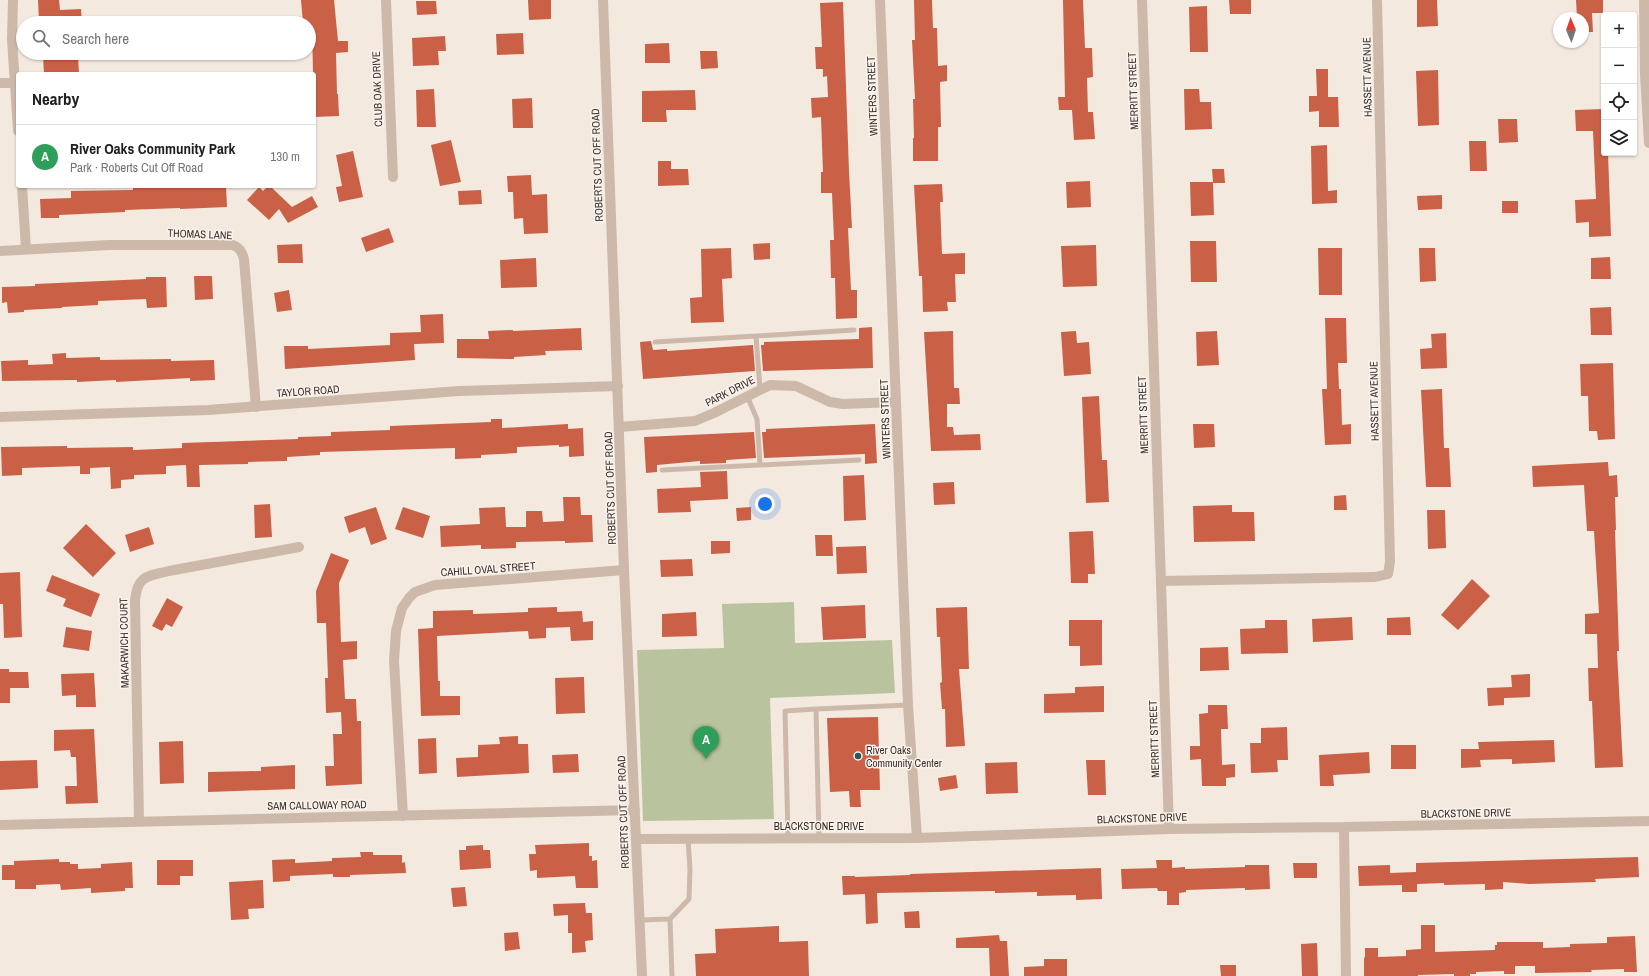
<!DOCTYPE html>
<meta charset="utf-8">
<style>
:root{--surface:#fff;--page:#f6f6f6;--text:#202124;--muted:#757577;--line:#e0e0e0;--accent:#d93025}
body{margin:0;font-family:"Archivo Narrow",sans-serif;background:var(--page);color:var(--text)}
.controls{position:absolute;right:12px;top:12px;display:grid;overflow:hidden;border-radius:4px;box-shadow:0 1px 3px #0004}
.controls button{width:36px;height:36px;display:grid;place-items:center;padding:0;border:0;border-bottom:1px solid var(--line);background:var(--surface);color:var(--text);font:20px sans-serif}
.compass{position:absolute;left:1553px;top:12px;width:36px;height:36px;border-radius:50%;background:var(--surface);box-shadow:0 1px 3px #0004;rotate:358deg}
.you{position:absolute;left:765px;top:504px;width:14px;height:14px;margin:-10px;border:3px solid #fff;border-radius:50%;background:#1a73e8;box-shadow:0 0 0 6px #1a73e833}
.badge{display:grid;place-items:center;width:26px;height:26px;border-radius:50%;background:var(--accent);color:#fff;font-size:13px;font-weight:700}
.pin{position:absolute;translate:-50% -33px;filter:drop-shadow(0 1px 2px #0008)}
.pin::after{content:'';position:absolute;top:21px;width:14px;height:12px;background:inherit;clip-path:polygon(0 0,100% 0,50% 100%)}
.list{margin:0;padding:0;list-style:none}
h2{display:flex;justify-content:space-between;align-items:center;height:52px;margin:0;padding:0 16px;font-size:17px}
h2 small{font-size:13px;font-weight:400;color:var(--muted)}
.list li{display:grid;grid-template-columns:26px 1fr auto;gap:12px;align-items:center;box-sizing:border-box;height:64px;padding:0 16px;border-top:1px solid var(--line)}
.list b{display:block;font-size:15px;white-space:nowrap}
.list p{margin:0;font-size:13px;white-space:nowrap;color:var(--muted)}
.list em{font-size:13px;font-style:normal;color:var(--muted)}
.icon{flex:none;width:22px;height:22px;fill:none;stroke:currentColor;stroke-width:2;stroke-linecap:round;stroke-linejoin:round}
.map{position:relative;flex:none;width:1649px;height:976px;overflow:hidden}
.search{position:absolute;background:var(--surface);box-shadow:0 1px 3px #0004;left:16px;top:16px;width:300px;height:44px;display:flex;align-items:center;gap:10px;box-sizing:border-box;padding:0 14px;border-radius:22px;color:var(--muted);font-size:15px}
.panel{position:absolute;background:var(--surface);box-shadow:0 1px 3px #0004;left:16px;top:72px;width:300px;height:116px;border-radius:4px}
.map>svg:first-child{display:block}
.green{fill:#b9c49e}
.building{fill:#ca6147}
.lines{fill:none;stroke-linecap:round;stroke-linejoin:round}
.service{stroke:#cdb9aa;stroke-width:5}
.minor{stroke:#cdb9aa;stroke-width:10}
.tertiary{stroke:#cdb9aa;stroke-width:10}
.poi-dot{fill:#1d5d5e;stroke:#fbf4ec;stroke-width:1.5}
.labels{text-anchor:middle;stroke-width:3;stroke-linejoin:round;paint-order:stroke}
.street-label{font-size:11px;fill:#3a2e2a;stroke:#fbf4ec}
.poi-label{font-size:11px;fill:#3a2e2a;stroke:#fbf4ec;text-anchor:start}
</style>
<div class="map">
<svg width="1649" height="976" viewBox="0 0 1649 976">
<rect width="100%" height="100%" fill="#f4e9df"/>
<path class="green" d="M794,602L795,643L892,640L895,693L770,698L774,819L643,821L637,650L724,648L722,604Z"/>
<path class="building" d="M38,0H59L60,10L81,9L82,23H39Z
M301,0H334L338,41H348V52L336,53L337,94H338L339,116L314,117L312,28H309V23H303Z
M528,0H551V19L529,20Z
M914,0H932L933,28H937L938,66L947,65V81L940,82L941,127H938V161H913V138H914L913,99H915L912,40H915Z
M1063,0H1083L1085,48H1092L1093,77L1087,78L1088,112H1093L1095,139L1074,140L1072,110H1059L1058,97H1065Z
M1229,0H1251V14H1230Z
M1417,0H1437L1438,26L1417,27Z
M1576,0H1603V13H1592L1593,32H1583V18H1577Z
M416,1H436L437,14L417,15Z
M843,2L849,171L852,228H848L851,290H857V318L836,319L835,278H831L830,240H834L832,193H821V172H823L821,117L812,118L811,98L828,97L827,76L823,77V69H816L815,47H822L820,3Z
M1207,6L1208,52H1190L1189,7Z
M523,33L524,54L497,55L496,34Z
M445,36L446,51H438L439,65L413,66L412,38Z
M669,43L670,63H645V44Z
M700,51H717L718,68L701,69Z
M78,55L79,74H44L43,56Z
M1316,69H1328V97H1338L1339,127H1319V111L1309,112V96H1317Z
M1438,70L1439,125L1418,126L1416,71Z
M434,89L436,127H417L416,90Z
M1184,89H1199L1200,102H1211L1212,129L1185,130Z
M695,90L696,110H666L667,122H642V91Z
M532,98L533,128H513L512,99Z
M1604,109V153H1608L1611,236L1589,237V222L1576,223L1575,200L1596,199L1593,131H1576L1575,110Z
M1498,119H1517L1518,142L1499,143Z
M451,140L461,182L440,186L431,145Z
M1469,141H1486L1487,171H1470Z
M1327,145L1328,191L1337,190V203L1312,204L1311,146Z
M353,151L363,197L339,202L336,187L342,186L336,155Z
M658,161H671V169H688L689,185L658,186Z
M1212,169H1224L1225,183H1213L1214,215L1191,216L1190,182H1213Z
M531,175L532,195L547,194L548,233L524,234L523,218L514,219L513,192H508L507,176Z
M1090,181L1091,207L1067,208L1066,182Z
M942,184L943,202H940L942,254L965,253V274H955L956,302H947L948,311L923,312L922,276H919L914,185Z
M133,186H162V188L226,186L227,207L180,209V208L125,210V212L59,215V218H41L40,199L71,198V191L133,190Z
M266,186H270L292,207L312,196L318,207L288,223L279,209L269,220L247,200L259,187L263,191L267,187Z
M481,190L482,204L459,205L458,191Z
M1442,195V209L1418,210L1417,196Z
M1502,201H1518V213H1502Z
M389,228L394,242L366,252L361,238Z
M1190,241H1216L1217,282H1191Z
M770,243V259L754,260L753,244Z
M302,244L303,263H278L277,245Z
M1096,245L1097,286L1063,287L1061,246Z
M731,248L732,278L722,279L724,322L691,323L690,298L702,297L701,249Z
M1318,248H1342V295H1319Z
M1419,248H1435L1436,281L1420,282Z
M1610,257L1611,279H1591V258Z
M536,258L537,287L501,288L500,260Z
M194,276H212L213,299L195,300Z
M146,277H166L167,307L147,308L146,299L98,301V305L62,307V308L24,310V312L8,313L7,302L2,303V287L35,286V284L146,279Z
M289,290L292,310L277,312L274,293Z
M1611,307L1612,335H1591L1590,308Z
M443,314L444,343L414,344L415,360L285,369L284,346H308V349L390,345V333L421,332L420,315Z
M1325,318H1346L1347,363H1338L1339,389H1341L1342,425L1351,424V444L1325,445L1322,389H1327Z
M872,327L873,368L763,371L761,345H764V342L859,339V328Z
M581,328L582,350L545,351L546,355L514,357V359L457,358V339H489L488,331L513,330V331Z
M953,331L954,388H959L960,404H947V427H953L954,435L980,434L981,450L931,451L924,332Z
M1076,331L1077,343L1089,342L1091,374L1064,376L1061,332Z
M1217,331L1219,365L1197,366L1196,332Z
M1446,333L1447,368L1421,369L1420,349L1432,348L1431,334Z
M651,341L653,350L667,349V351L753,345L755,371L643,379L640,342Z
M66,353V358L100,357V360L171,359V361L214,360L215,380L190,381V378L116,382V380L77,382V380L2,381L1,361L28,360V365L53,364L52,354Z
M1613,363L1615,439L1598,440L1597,431H1589L1588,396H1581L1580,364Z
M1442,389L1444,448H1449L1451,487H1426L1421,390Z
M1099,396L1102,460H1107L1109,502L1086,503L1082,397Z
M491,419H502V428L568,424V429L583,428L584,456L569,457V446L559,447V445L517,447V453L481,455V458L455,459V448L320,452V455L287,457V461L248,462V464L199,465L200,487H187L186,465L166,466V474L134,475V479L121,480V488L111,489L110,467L90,468V474H80V466L22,468V475L2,476L1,447L67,446V448L133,447V450L182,448V443L298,439V437L331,436V432L390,430V426L491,422Z
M875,424L877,463L865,464V454L764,458L762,432H766V429Z
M1193,424H1214L1215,447L1194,448Z
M754,432L756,458L726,460V463L700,464V461L657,465V472L646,473L644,437Z
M1608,462L1609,476L1617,475L1618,497H1615L1616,530H1615L1619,651H1617L1623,767L1595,768L1592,701H1589L1588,668H1598L1597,634H1585V614L1599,613L1594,531H1587L1584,485L1533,487L1532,466Z
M727,471L728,499L690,501L691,512L658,513L657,489L701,487L700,472Z
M864,475L866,520L844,521L843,476Z
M954,482L955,504L934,505L933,483Z
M1346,495L1347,510H1334V496Z
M563,497H580L581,515H592L593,542L565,543V541L516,542V548L481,549V545L441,547L440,526L480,524L479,508L505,507L506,527H526V511H542L543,522L564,521Z
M270,504L272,537L255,538L254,505Z
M1232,505V512H1254L1255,541L1194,542L1193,506Z
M376,507L387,539L371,545L365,527L349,533L344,517Z
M403,507L430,516L423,538L395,529Z
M751,507V520L737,521L736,508Z
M1427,510H1445L1446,548L1428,549Z
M86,524L116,553L93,577L63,548Z
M149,527L154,544L130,552L125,535Z
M1093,531L1095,574H1088V583H1071L1069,532Z
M815,535H832L833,556H816Z
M711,541H730V553L711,554Z
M866,546L867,573L837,574L836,547Z
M331,553L349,560L339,583L341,642L357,641V659L343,660L345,699H356L357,721H361L362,784L326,786L325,766H334L333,734H342L341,712L326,713L325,678H328L326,623H317L316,591Z
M692,559L693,576L661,577L660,560Z
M20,572L22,637L4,638L3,604H0V573Z
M52,575L100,594L91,617L63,606L66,599L46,591Z
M1472,579L1490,596L1458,630L1441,615Z
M167,598L183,607L172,627L166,624L162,631L152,626Z
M865,605L866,638L823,640L821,607Z
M557,607V612L582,611L583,622L593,621V640L571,641L570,627L546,628V638L529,639L528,631L437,636L438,681H440V696H460V715L421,716L418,629L433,628V611L473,610V614L528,612V608Z
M967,607L969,669H959L965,746L946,747L945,709H942L940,683L942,682L940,637H937L936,608Z
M696,612L697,636L662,637V614Z
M1352,617L1353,640L1313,642L1312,619Z
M1410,617L1411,635H1387V618Z
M1069,620H1102V665L1080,666V646H1069Z
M1265,620H1287L1288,653L1241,654L1240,629L1265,628Z
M66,627L92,631L89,651L63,647Z
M1228,647L1229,670L1200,671V648Z
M0,669H9V672H28L29,688H10V703H0Z
M94,673L96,707H76V695L62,696L61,674Z
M1530,674V697L1504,698V705L1488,706L1487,688L1512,687L1511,675Z
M584,677L585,713L556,714L555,678Z
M1104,686V712L1044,713V694L1075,693V687Z
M1208,705H1227L1228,729H1221L1222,765L1235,764V777L1226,778V786H1202L1201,759L1190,760V746H1200L1199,714L1208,713Z
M878,717L880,790H860L861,807H850L849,791L830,792L827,718Z
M1287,727L1288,760H1277L1278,772L1251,773L1250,743H1261V728Z
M94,729L98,803L66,804L65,786H77L76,757H71L70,750L54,751V730Z
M518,736V744H528L529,773L457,777L456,758L478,757V745L500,744L499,737Z
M436,738L437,773L419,774L418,739Z
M1554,740L1555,762L1512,764V759L1480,760L1481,767L1461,768V749H1479L1478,742Z
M183,741L184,783L160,784L159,742Z
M1391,745H1416V769H1391Z
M1369,752L1370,773L1333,775L1334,786H1320L1319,755Z
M578,754L579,772L553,773L552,755Z
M37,760L38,788L0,790V761Z
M1086,760H1105L1106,795H1088Z
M1017,762L1018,793L986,794L985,763Z
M295,765V789L208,792V772L261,771V767Z
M956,775L958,788L940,791L938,778Z
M589,843V856H592V861L597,860L598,888H576L575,876L537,878V870L530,871L529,854H536L535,845Z
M483,845V850H490L491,868L460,870L459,850H466V846Z
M360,852H373V855H402V863L405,862L406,873L350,875V877H333V874L290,876V881L273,882L272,860L295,859V863L332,861V858L361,857Z
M1638,857L1639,877L1595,879L1596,882L1529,884L1503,882V889L1485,890V884L1444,885V883L1417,884V892H1402V885L1359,886L1358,866L1390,865V873L1416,872V863Z
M59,859V862H70V864H78V869L101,868V864L132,862L133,888H125V891L91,893V888L61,890L60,884L36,885V889H15V880H2V865H14V861Z
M157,860H193V876H180V885H157Z
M1156,860H1172V868L1185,867V869L1245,867V865H1269L1270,889L1245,890V888L1186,890V892L1179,893V905H1167V891H1158L1157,888L1122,889L1121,869L1157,868Z
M1293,863H1317V878H1294Z
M1101,868L1102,899L1076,900V895L1037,896V892L995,893V891L877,893L878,923L866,924L865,894L843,895L842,876H855V877L910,875V874Z
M263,880L264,908L248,909L249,919L231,920L229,882Z
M465,887L467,906L453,907L451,888Z
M585,903L586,913H592L593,940L585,941L586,952L572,953V933H568V915L554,916L553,904Z
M919,911L920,928H905L904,912Z
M1421,925H1435V952L1495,950V945H1497V942H1543V948L1570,947V944L1607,943V937L1635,936L1637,972H1624V969L1591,970L1592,972L1535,973V966H1515V974H1504V971L1476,972V974H1470V976H1454V974L1418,975V976H1364V958L1365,957V948H1378V957L1406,956V950L1421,949Z
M779,926V942L808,941L809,976H696L695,954L716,953L715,929Z
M518,932L520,949L505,951L504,933Z
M999,935L1000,941H1007L1009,976H990L989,948H956V938Z
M1317,943L1318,976H1302L1301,944Z
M1044,959H1067V976H1024V967L1044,966Z
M1220,965H1236V976H1221Z"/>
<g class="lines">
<path class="service" d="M756,336L854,330
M655,342L756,336L760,389
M747,396L757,419L760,465
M662,470L859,460
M816,709L908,705
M788,838L785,711L816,709L819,838
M640,920L670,919
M672,976L670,919L689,899L690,869L688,839"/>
<path class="minor" d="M13,0L12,39L18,131
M386,0L393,177
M880,0L908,705L917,838
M1644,0L1645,75L1649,143
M0,83H15
M22,186L26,249
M0,251L109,245H233C240,248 242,252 244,259L256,407
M0,417L208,410L459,391L618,386
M619,427L695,421L714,413L770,385L796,386L830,402L843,404L896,402
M1161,581L1375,577L1388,574L1390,562L1377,0
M403,816L394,661L396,631L402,608L409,598L415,592L435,585L624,570
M139,821L135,601C137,575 148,576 169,571L299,547
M0,825L635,810
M1344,827L1346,976
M636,839L917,838L1169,829L1344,827L1649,821"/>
<path class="tertiary" d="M603,0L624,570L642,976
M1142,0L1169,829"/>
</g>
<circle class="poi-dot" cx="858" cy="756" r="4"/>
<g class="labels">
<g class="street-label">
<text transform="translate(1367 77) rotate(-91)" y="4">HASSETT AVENUE</text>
<text transform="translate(377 89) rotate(-92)" y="4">CLUB OAK DRIVE</text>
<text transform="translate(1133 91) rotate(-92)" y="4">MERRITT STREET</text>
<text transform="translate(872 96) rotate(-92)" y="4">WINTERS STREET</text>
<text transform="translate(597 165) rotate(-92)" y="4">ROBERTS CUT OFF ROAD</text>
<text transform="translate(200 234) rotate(2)" y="4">THOMAS LANE</text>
<text transform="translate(308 391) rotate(-4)" y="4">TAYLOR ROAD</text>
<text transform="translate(730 391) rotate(-27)" y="4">PARK DRIVE</text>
<text transform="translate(1374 401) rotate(-91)" y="4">HASSETT AVENUE</text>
<text transform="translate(1143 415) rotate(-92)" y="4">MERRITT STREET</text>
<text transform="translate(885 419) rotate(-92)" y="4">WINTERS STREET</text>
<text transform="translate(610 488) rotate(-92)" y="4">ROBERTS CUT OFF ROAD</text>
<text transform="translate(488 569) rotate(-4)" y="4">CAHILL OVAL STREET</text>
<text transform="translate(124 643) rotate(-91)" y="4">MAKARWICH COURT</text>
<text transform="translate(1154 739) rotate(-92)" y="4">MERRITT STREET</text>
<text transform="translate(317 805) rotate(-1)" y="4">SAM CALLOWAY ROAD</text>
<text transform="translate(623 812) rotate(-92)" y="4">ROBERTS CUT OFF ROAD</text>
<text transform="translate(1466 813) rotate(-1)" y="4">BLACKSTONE DRIVE</text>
<text transform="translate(1142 818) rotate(-2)" y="4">BLACKSTONE DRIVE</text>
<text x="819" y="830">BLACKSTONE DRIVE</text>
</g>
<g class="poi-label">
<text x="866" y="754">River Oaks<tspan x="866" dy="13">Community Center</tspan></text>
</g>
</g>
</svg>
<div class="controls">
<button>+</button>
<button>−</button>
<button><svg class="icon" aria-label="locate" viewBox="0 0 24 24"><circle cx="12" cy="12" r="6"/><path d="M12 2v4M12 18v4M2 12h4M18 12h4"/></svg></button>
<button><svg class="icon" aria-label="layers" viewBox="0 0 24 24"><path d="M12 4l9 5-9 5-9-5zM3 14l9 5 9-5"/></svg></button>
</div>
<svg class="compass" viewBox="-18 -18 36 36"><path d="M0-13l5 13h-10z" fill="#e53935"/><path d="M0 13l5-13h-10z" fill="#757577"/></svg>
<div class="you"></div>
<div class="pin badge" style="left:706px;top:759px;background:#2e9e5b">A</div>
<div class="search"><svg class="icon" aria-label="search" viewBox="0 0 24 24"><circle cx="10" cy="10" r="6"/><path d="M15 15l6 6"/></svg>Search here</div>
<section class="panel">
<h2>Nearby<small></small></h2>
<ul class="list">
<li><span class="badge" style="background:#2e9e5b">A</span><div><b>River Oaks Community Park</b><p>Park · Roberts Cut Off Road</p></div><em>130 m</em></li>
</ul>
</section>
</div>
